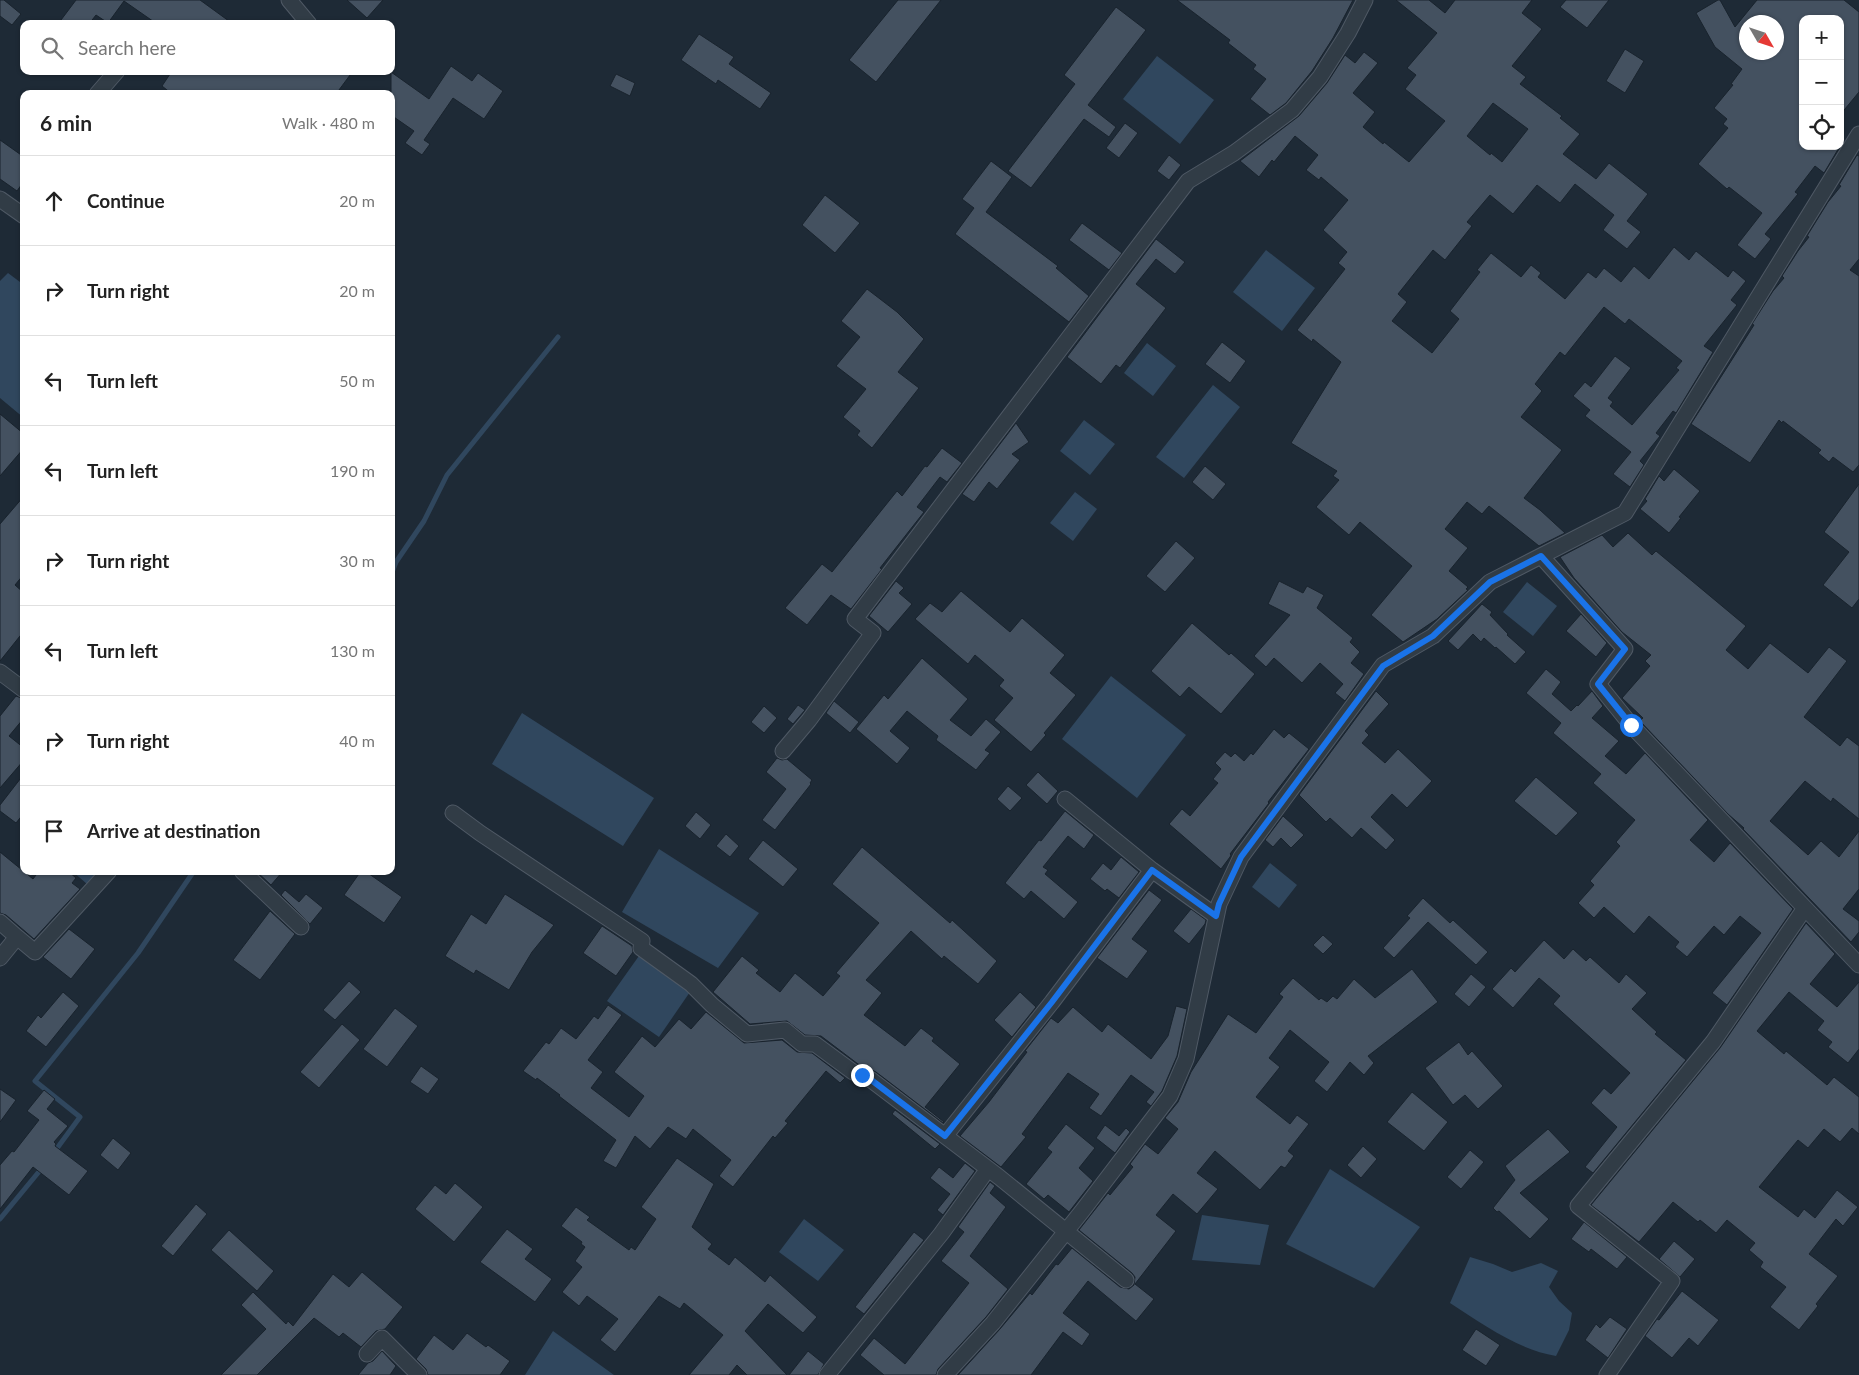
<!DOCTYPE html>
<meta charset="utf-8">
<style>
:root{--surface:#fff;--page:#f6f6f6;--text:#222;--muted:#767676;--line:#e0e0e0}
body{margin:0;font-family:Lato,sans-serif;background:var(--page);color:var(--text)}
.controls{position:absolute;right:15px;top:15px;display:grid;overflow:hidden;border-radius:10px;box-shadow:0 1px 4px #0004}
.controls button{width:45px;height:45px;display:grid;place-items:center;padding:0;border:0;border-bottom:1px solid var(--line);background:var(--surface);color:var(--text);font:25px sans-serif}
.compass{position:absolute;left:1739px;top:15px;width:45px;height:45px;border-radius:50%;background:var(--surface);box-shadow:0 1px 4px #0004;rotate:129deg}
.stop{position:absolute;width:15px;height:15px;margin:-11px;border:4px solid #1a73e8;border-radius:50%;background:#fff}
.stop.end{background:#1a73e8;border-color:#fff;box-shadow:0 1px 5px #0008}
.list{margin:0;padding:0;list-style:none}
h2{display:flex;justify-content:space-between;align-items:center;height:65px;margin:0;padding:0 20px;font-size:21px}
h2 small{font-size:16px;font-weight:400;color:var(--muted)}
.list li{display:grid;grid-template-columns:32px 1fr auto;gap:15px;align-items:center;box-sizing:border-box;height:90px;padding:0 20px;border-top:1px solid var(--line)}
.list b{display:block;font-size:19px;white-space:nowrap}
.list em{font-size:16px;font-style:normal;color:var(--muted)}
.icon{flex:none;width:28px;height:28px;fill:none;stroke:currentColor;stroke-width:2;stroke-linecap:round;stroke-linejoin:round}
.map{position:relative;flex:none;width:1859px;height:1375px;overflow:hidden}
.search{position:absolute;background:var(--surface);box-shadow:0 1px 4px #0004;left:20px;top:20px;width:375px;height:55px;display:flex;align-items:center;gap:12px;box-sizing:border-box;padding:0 18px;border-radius:10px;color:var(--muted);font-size:19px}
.panel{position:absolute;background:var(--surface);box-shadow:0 1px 4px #0004;left:20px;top:90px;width:375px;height:785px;border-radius:10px}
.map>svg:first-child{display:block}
.water{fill:#30475e}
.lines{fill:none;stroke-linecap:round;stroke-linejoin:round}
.stream{stroke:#30475e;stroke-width:5}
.building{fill:#445160;stroke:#19232d;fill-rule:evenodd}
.street-casing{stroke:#4f5965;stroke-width:17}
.street{stroke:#313c46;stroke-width:15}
.route{stroke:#1a73e8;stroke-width:6}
</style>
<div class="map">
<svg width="1859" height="1375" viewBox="0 0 1859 1375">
<rect width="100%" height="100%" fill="#1e2a36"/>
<path class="water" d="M1157,56L1214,100L1180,144L1123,99Z
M1266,250L1315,288L1282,331L1233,292Z
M8,273L24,285V418L0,398V281Z
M1147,343L1176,366L1153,396L1124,373Z
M1213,385L1240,407L1184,478L1156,457Z
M1084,420L1115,444L1090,475L1060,451Z
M1075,492L1097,509L1073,541L1050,523Z
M1527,582L1557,606L1533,636L1503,612Z
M1111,676L1186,735L1137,798L1062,739Z
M522,713L654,798L623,846L492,764Z
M659,849L759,913L718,968L622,912Z
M1270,863L1297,885L1279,908L1252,887Z
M72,871H98L87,884Z
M641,953L692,989L659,1037L607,1001Z
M1330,1169L1420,1227L1374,1288L1286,1244Z
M1202,1215L1269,1225L1260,1265L1192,1260Z
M804,1219L844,1250L818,1281L779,1252Z
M1470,1257L1493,1264L1512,1272L1541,1263L1558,1271L1549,1287L1559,1301L1572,1313L1569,1330L1556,1356C1516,1349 1483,1324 1450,1303Z
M553,1331L614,1375H525Z"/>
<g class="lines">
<path class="stream" d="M391,575L396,562L424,521L447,475L558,337
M55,1151L80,1117L35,1081L138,953L194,871
M0,1219L42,1168"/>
</g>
<path class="building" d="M0,0H4L21,14L12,25L0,16Z
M76,0H200L233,24H157L124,1L108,23L96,15L89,24H58Z
M347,0H383L367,18Z
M898,0H941L876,82L849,60Z
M1177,0H1353L1333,38L1312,71L1286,103L1270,115L1250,99L1266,79L1253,69L1256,65L1228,43L1230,40Z
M1396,0H1429L1445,13L1455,0H1532L1522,13L1542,29L1512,66L1526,77L1520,84L1562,116L1560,118L1580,134L1563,154L1596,179L1609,163L1648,194L1627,221L1641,232L1627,249L1603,230L1614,215L1575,184L1560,203L1537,185L1513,214L1490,195L1467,222L1472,226L1445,260L1433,250L1398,294L1407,302L1392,321L1432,353L1459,319L1450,311L1480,272L1477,270L1491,253L1521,277L1531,265L1541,273L1538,277L1565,299L1588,272L1596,278L1604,268L1621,282L1634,266L1649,279L1674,247L1689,260L1696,251L1728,277L1733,270L1746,281L1731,300L1737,305L1704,346L1713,352L1676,413L1673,411L1656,433L1660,436L1640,461L1644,465L1630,487L1613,474L1631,452L1585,416L1590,410L1573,396L1585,382L1591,387L1615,356L1631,368L1608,398L1613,402L1610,406L1632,425L1679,370L1676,368L1682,361L1629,319L1625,324L1604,307L1565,356L1560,352L1535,384L1542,391L1521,417L1562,450L1524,498L1540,510L1565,533L1539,546L1489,506L1482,514L1467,502L1445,529L1468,548L1449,571L1468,587L1466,589L1468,590L1437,619L1403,642L1371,615L1412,566L1360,522L1349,535L1316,507L1339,480L1333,476L1337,471L1291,443L1341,362L1313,339L1312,342L1297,330L1345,269L1338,263L1347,252L1323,230L1348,200L1321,177L1319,180L1306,170L1318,155L1295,136L1274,162L1272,160L1259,177L1240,161L1299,116L1327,83L1345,55L1355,63L1364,52L1378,63L1353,93L1375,112L1363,127L1383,144L1384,142L1409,162L1445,121L1405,89L1416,75L1407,68L1437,33ZM1493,103L1528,129L1502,162L1491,153L1490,155L1467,136Z
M1566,0H1609L1587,28L1560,7Z
M1718,0H1720L1735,27L1757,0H1844L1859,12V92L1840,115V19H1803V146H1840L1824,173L1815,166L1795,192L1798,194L1765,234L1771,239L1755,259L1737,245L1762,213L1729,187L1727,189L1698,164L1728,128L1723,124L1727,119L1714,108L1733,85L1731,84L1742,69L1715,47L1696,13ZM1746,22H1776V52H1746Z
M1116,7L1146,30L1088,105L1116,127L1109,137L1084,119L1031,188L1008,171L1075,84L1064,75Z
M699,34L734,57L729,64L771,93L760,109L718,80L716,84L681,60Z
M1625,49L1644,61L1625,93L1606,81Z
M451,66L472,81L478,73L503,91L484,119L453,98L424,140L430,144L422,155L405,143L414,131L391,115V72L429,99Z
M172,71H353L336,94H172L162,86Z
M616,74L635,83L630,96L610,86Z
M1125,123L1138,133L1119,158L1106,148Z
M0,140L24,157V181L17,191L0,179Z
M1169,155L1181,165L1169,180L1157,171Z
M1857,155L1859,156V259L1850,270L1859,276V465L1853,472L1833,457L1829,462L1818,453L1821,450L1783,421L1782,423L1779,420L1750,463L1691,424L1754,325L1752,324L1773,291L1784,278L1782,276L1798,251L1809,237L1807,236L1828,202L1841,186L1839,185Z
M991,161L1012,177L986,212L1058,266L1056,268L1089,296L1069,322L955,234L974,208L962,199Z
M825,195L860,223L835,253L802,225Z
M1082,223L1122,253L1109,270L1069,240Z
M1156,239L1185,262L1175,274L1156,259L1136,284L1166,308L1120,368L1116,365L1101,384L1067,357Z
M867,289L897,312L924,339L898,372L919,388L872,448L857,435L860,431L843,417L866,389L836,366L860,337L841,321Z
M1222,342L1246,361L1230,383L1205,364Z
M0,414L24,434V448L0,476Z
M1016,423L1029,442L1012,454L1020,460L997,489L989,482L974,502L962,494Z
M942,448L962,463L947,482L940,477L917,507L924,512L880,568L882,569L851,609L831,595L807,625L785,608L822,564L832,572L897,491L902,496L925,466L927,467Z
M1205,466L1226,484L1213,500L1192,482Z
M1674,469L1700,491L1679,517L1681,518L1669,533L1640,509L1647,501L1645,499L1659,476L1664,481Z
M1859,484V599L1852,608L1823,585L1849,552L1824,532Z
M24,496V574L15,585L24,593V631L0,661V524Z
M1628,533L1652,555L1656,551L1746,626L1726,650L1748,669L1770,643L1808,673L1829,647L1847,661L1804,717L1840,746L1847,737L1859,746V819L1833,798L1831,802L1805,781L1770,821L1808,855L1821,841L1839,857L1859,831V889L1843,909L1859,921V932L1851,942L1743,829L1744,828L1728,814L1640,721L1643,718L1622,698L1650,666L1645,661L1651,655L1622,632L1574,578L1560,557L1602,535L1613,547Z
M1176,541L1195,558L1165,592L1146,576Z
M896,581L904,588L899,593L912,604L888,632L869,616Z
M1279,581L1303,593L1307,586L1324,595L1317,608L1353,638L1350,642L1360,652L1351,663L1364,674L1345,701L1335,693L1343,684L1320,663L1302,683L1274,658L1266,667L1254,656L1290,615L1268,604Z
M961,591L1010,632L1022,618L1065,655L1050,673L1076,695L1044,733L1046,735L1031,752L994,720L1013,698L999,686L1004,680L975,655L968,664L915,619L930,603L942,612Z
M1482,604L1492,612L1490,615L1508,634L1507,635L1526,652L1515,664L1496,647L1495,648L1484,638L1481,642L1473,634L1458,650L1448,641Z
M1581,614L1607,643L1596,657L1566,631Z
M1192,623L1229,655L1231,653L1255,674L1221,714L1189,687L1180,697L1151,671Z
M922,658L968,699L950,720L971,736L986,719L1001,732L985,750L990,753L976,770L936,740L938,736L907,711L890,731L910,748L897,764L856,729L884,695L888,699Z
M1546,669L1561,682L1552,694L1571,711L1577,705L1578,706L1592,691L1603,706L1592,718L1619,741L1605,756L1626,774L1645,753L1708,820L1690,840L1714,862L1730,843L1793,909L1727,1005L1712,993L1761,933L1740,916L1724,935L1714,926L1687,957L1675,947L1679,942L1649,916L1634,934L1604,907L1594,918L1578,903L1594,885L1590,881L1620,846L1616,842L1635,820L1593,783L1601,774L1553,733L1561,723L1526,693Z
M1376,691L1389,704L1365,731L1369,735L1362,743L1385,763L1398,749L1432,781L1407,808L1392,794L1371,817L1395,840L1386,850L1361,828L1352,838L1330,818L1326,822L1299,795Z
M16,696L24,699V718L9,736L24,748V760L0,788V716Z
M834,701L859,722L850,733L826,713Z
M798,705L805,710L793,724L787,719Z
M764,706L777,718L764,733L751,722Z
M1274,729L1284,738L1289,733L1309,749L1268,802L1269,803L1230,854L1231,855L1230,857L1221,869L1169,824L1182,809L1190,816L1218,783L1213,779L1221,769L1215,763L1225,752L1231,757L1235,753L1244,761L1251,753L1253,755Z
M777,758L782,760L787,759L812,780L810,783L811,784L775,830L762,820L786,789L766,772Z
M1038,772L1058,791L1047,804L1026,785Z
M24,774V813L16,823L0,811V805Z
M1536,777L1578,813L1556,836L1514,801Z
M1008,786L1022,798L1010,811L997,799Z
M1065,811L1094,835L1084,849L1068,836L1043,867L1048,870L1045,874L1078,902L1064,919L1031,891L1024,899L1005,883L1039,840L1041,841Z
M696,812L711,825L700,839L685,826Z
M1283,816L1304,835L1291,848L1281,838L1273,847L1265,840Z
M726,834L739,846L730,857L716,846Z
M763,840L798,869L783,887L748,859Z
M862,847L950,923L952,920L997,961L978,984L944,956L942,959L911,931L866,980L882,993L864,1015L905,1046L921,1028L934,1038L932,1041L960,1064L925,1107L944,1122L943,1123L876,1072L858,1064L821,1036L805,1035L787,1021L750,1024L713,992L742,956L759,970L756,973L780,992L795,973L823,996L840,976L836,973L879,923L832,884Z
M0,852L33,879L39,871H68L76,878L72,883L80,889L34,939L6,915L0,913Z
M1121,857L1139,872L1119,898L1107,889L1105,891L1090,879L1103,863L1111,870Z
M256,871H283L271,885Z
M361,871H365L402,897L384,923L344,895Z
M285,890L299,902L306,894L323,908L310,924L281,895Z
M1149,890L1162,900L1132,939L1148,951L1127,979L1097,958Z
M505,894L554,925L532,952L509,990L476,970L474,974L445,956L471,914L486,924Z
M1423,898L1450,923L1453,920L1488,952L1476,965L1428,922L1394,958L1383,948L1410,918L1407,916Z
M1191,909L1206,920L1205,924L1189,944L1173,931Z
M270,911L295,934L260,980L233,960Z
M1806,923L1835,954L1810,984L1837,1007L1859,982V1049L1848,1063L1828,1047L1832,1042L1817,1030L1824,1021L1789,992L1757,1031L1784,1054L1786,1051L1827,1085L1834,1077L1859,1097V1134L1852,1128L1840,1142L1824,1129L1808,1148L1798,1140L1759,1187L1798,1217L1804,1209L1815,1218L1837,1190L1858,1207L1843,1226L1836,1219L1809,1254L1838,1276L1816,1304L1818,1306L1799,1330L1770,1307L1786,1287L1760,1267L1763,1262L1749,1250L1755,1243L1727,1220L1716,1233L1700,1220L1698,1222L1673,1202L1639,1242L1591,1205L1720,1048Z
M602,926L632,946L633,952L616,976L583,953Z
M69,929L95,949L71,979L43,957Z
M1323,935L1333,944L1323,954L1313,945Z
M1544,940L1564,959L1573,949L1586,961L1590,957L1619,983L1626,974L1647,993L1632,1009L1657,1032L1655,1034L1686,1060L1593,1173L1585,1167L1617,1127L1591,1103L1604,1088L1611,1094L1630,1073L1553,1004L1560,996L1539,978L1513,1008L1492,989L1511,968L1515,972Z
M1412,969L1438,1002L1368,1056L1374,1063L1364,1075L1350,1062L1327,1092L1314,1081L1329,1062L1290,1030L1269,1058L1280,1067L1256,1097L1290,1124L1297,1115L1309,1124L1288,1151L1294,1156L1285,1168L1281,1166L1260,1190L1215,1151L1197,1173L1218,1189L1197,1214L1173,1194L1156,1215L1176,1231L1135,1284L1154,1299L1136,1321L1088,1281L1063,1313L1090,1334L1082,1346L1063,1332L1031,1375H958L1000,1329L1030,1293L1032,1295L1056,1264L1058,1265L1072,1248L1120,1287L1129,1289L1134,1285L1135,1277L1132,1273L1079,1230L1108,1193L1110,1195L1133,1167L1130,1164L1145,1144L1158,1154L1178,1129L1165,1118L1178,1102L1191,1072L1228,1014L1256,1033L1283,997L1279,994L1293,978L1319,1000L1321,998L1327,1002L1333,996L1337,999L1354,979L1375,998Z
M1471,974L1486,987L1469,1007L1454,994Z
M349,981L361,992L335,1020L323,1010Z
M63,992L79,1006L46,1047L26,1031L38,1015L41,1018Z
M1020,992L1036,1007L1012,1037L994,1020Z
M608,1005L622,1015L588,1060L603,1072L591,1088L629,1117L644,1096L614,1072L642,1036L655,1047L679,1019L691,1029L706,1012L744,1043L782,1040L797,1052L812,1053L845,1078L840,1083L826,1071L785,1121L788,1123L775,1138L773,1136L733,1187L719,1176L731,1160L693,1129L686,1139L668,1127L650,1149L635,1136L616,1168L603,1161L616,1140L559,1096L560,1095L537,1078L536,1080L523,1071L546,1042L549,1044L561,1028L576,1039L594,1016L598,1019Z
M1176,1006L1187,1009L1177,1056L1162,1091L1151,1106L1146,1102L1154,1092L1131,1075L1101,1116L1089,1108L1099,1094L1068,1073L1022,1134L1026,1137L1001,1167L960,1136L989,1102L1027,1052L1025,1051L1051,1018L1058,1023L1073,1007L1102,1032L1108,1024L1151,1059L1168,1036Z
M395,1008L418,1026L387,1067L363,1049Z
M342,1024L360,1040L319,1088L300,1072Z
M1459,1042L1468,1055L1472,1051L1503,1086L1478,1109L1465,1095L1453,1105L1425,1068Z
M421,1066L439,1079L428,1094L410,1082Z
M0,1089L16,1100L0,1122Z
M44,1090L55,1099L47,1109L68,1126L54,1142L56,1144L55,1146L88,1171L69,1195L33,1167L0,1209V1165L12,1151L14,1152L39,1120L27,1111Z
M1412,1092L1448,1122L1424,1151L1387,1122Z
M895,1110L940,1144L935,1149L892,1114Z
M1066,1124L1095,1148L1079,1168L1093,1181L1069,1212L1048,1195L1044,1199L1026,1184L1052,1152L1047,1148Z
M1105,1125L1119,1136L1126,1128L1130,1132L1115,1153L1096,1138Z
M1548,1129L1570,1152L1520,1193L1549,1219L1530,1239L1499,1211L1497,1212L1493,1208L1515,1180L1505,1166Z
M113,1138L131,1153L118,1170L100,1155Z
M1363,1146L1377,1159L1361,1178L1347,1165Z
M1470,1150L1484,1162L1461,1189L1447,1177Z
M677,1158L714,1184L692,1227L712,1244L708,1249L729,1265L735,1257L765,1282L770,1275L817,1317L803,1333L768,1304L745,1331L787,1375H747L737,1365L729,1375H689L723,1335L684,1303L680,1309L659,1296L615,1352L600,1340L618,1319L587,1296L579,1306L562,1292L582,1267L575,1261L585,1247L581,1244L582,1242L561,1226L576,1207L590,1217L587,1220L629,1250L631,1247L635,1250L656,1219L641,1207Z
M965,1163L975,1171L943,1215L937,1210L950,1194L930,1178L939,1167L953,1178Z
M990,1182L995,1186L990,1193L1006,1207L970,1256L1008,1289L986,1317L938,1369L936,1375H884L860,1355L874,1338L905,1364L969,1283L941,1261L964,1232L958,1227Z
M455,1183L483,1207L454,1242L415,1209L435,1185L446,1194Z
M196,1204L207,1214L173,1256L161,1246Z
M1584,1222L1627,1257L1617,1269L1591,1249L1589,1252L1571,1239Z
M507,1229L533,1249L525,1259L552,1279L535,1302L480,1262Z
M229,1230L274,1271L257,1291L211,1250Z
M914,1232L924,1240L864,1314L855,1307Z
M1674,1241L1695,1259L1680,1277L1659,1259Z
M362,1272L403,1307L385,1329L376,1331L361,1347L343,1333L339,1337L314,1318L257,1375H221L266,1329L241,1305L253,1292L286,1324L288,1321L293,1326L333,1274L349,1287Z
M1682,1291L1719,1320L1698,1346L1689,1338L1672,1358L1645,1336L1657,1319L1659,1320Z
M1610,1317L1627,1329L1608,1358L1585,1340L1596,1324L1600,1328Z
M1476,1329L1500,1345L1486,1366L1462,1350Z
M467,1333L486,1347L488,1345L510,1361L500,1375H428L426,1369L416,1359L434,1335L453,1350Z
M382,1351L396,1366L390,1375H358L368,1363L373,1361Z
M808,1351L824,1364L818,1375H789Z"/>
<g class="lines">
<g class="street-casing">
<path id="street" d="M289,0L309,24
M97,94L117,71
M0,199L24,216
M1541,556L1625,649L1598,684L1631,725L1805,908L1713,1042L1578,1206L1672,1281L1607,1375
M0,672L24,690
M783,751L809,720L873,633L855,619L1188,181L1234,153L1292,110L1320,77L1348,33L1365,0
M1065,799L1152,870L1216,916
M453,813L480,833L642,941L641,948L691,984L712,1005L747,1034L785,1030L802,1044H815L853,1072L870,1079L999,1177L1126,1280
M242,871L301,927
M1805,908L1859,965
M0,922L17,937
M0,958L17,937L35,952L109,871
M945,1136L1052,1002L1152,870
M367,1354L382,1338L419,1375
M827,1375L941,1234L988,1169
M945,1375L993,1323L1083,1210L1170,1096L1186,1059L1219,904L1241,857L1383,665L1433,636L1490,582L1625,513L1859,134"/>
</g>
<use href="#street" class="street"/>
</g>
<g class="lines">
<path class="route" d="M862,1075L870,1079L945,1136L1052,1002L1152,870L1216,916L1219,904L1241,857L1383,666L1433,636L1490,582L1541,556L1625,649L1598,684L1631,725"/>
</g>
</svg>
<div class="controls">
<button>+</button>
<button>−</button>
<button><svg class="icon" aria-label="locate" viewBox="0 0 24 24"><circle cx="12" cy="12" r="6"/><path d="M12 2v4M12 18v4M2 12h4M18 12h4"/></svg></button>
</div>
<svg class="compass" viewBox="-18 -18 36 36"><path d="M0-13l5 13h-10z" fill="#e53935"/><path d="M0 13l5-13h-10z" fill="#767676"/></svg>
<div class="stop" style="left:1631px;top:725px"></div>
<div class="stop end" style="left:862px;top:1075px"></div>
<div class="search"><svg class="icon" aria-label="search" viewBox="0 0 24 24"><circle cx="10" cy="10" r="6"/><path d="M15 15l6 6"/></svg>Search here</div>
<section class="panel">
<h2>6 min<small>Walk · 480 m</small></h2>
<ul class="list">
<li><svg class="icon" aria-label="ahead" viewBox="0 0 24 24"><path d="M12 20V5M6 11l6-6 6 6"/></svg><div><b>Continue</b></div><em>20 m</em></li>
<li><svg class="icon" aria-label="right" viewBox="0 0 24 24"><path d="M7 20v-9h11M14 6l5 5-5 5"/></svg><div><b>Turn right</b></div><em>20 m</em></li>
<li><svg class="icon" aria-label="left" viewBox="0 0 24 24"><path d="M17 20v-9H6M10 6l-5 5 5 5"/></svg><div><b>Turn left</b></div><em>50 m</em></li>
<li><svg class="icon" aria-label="left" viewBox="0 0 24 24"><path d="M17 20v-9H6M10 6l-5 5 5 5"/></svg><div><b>Turn left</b></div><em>190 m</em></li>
<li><svg class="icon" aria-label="right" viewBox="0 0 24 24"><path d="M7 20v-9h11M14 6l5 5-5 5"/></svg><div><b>Turn right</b></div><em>30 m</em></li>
<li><svg class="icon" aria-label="left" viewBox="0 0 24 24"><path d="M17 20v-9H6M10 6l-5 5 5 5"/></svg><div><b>Turn left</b></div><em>130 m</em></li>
<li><svg class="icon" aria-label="right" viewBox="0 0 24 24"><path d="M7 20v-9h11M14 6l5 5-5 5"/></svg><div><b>Turn right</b></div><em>40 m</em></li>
<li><svg class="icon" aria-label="arrive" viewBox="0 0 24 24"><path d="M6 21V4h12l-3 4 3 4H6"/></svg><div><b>Arrive at destination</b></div></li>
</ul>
</section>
</div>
